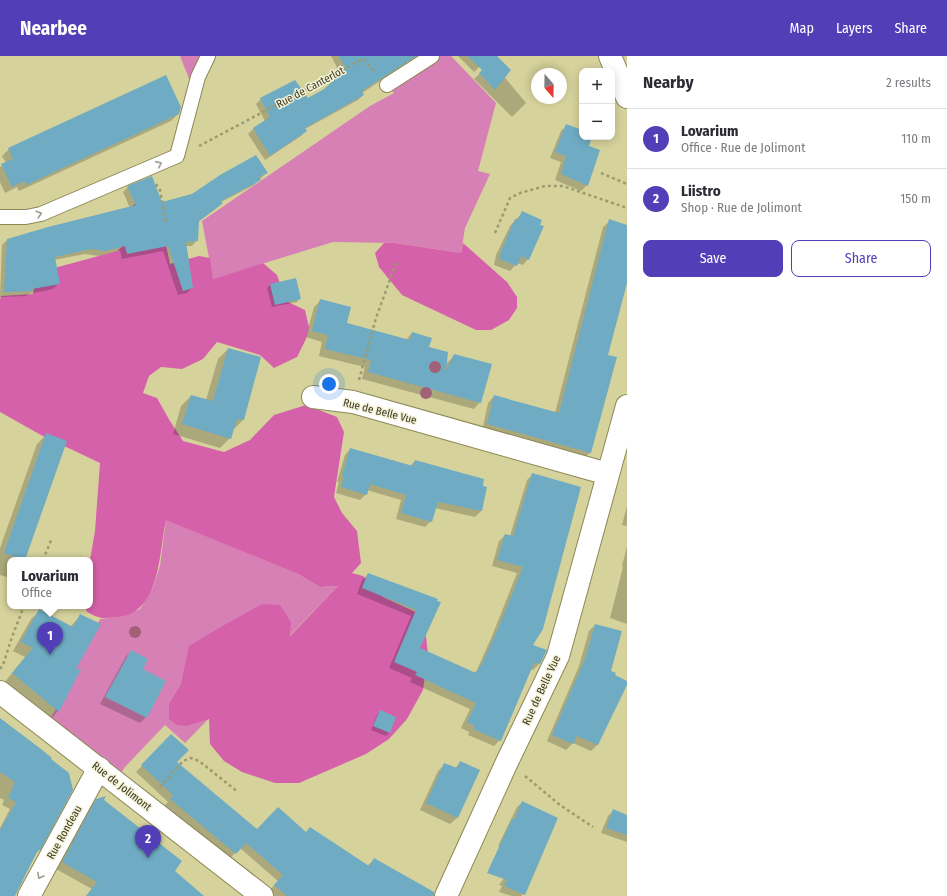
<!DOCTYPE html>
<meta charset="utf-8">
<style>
:root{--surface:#fff;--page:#f7f7f7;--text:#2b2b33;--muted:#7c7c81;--line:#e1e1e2;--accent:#523fb7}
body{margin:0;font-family:"Fira Sans Condensed",sans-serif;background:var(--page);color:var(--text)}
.controls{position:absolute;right:12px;top:12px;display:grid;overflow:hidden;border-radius:8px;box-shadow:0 2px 10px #0003}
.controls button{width:36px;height:36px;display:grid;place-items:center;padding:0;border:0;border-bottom:1px solid var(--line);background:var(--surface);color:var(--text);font:20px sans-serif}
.compass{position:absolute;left:531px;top:12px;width:36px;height:36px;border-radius:50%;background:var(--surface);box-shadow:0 2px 10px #0003;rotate:160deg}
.you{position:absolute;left:329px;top:328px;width:14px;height:14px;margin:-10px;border:3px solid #fff;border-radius:50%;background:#1a73e8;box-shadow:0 0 0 6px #1a73e833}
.badge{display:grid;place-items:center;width:26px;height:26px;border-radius:50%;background:var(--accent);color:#fff;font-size:13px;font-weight:700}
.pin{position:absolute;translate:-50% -33px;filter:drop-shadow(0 1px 2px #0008)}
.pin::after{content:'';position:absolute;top:21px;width:14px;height:12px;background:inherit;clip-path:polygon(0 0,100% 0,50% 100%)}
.popup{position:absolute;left:7px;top:501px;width:86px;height:52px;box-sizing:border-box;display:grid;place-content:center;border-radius:8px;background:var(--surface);filter:drop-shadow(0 1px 3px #0005);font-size:13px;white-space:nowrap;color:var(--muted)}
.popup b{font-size:15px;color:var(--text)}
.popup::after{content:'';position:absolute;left:50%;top:100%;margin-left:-8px;border:8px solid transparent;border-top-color:var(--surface)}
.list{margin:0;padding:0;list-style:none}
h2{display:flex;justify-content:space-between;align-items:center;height:52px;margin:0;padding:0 16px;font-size:17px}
h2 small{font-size:13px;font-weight:400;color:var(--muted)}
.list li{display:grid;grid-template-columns:26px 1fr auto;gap:12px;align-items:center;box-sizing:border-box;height:60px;padding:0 16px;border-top:1px solid var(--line)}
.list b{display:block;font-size:15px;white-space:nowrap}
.list p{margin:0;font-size:13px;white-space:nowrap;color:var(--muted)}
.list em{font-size:13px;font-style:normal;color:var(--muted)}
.actions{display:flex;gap:8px;padding:12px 16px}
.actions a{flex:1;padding:9px 0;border:1px solid var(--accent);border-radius:8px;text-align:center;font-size:14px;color:var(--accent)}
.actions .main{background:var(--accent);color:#fff}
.map{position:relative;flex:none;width:627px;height:840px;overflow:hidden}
header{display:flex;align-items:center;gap:24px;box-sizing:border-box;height:56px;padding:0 20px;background:var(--accent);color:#fff}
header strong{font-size:19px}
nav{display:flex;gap:22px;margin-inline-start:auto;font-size:14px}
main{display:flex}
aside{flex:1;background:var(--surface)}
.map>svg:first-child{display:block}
.green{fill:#d780b5}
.forest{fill:#d661ab}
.shadow{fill:#0003}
.building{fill:#6facc3}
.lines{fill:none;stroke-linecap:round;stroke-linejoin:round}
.lane-casing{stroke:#8c8754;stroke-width:16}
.street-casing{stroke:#8c8754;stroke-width:24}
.secondary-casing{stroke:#8c8754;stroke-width:24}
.path{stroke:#9d9a70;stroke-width:2.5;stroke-dasharray:3 3;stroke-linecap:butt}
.lane{stroke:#fff;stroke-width:14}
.street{stroke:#fff;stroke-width:22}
.secondary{stroke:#fff;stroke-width:22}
.tree{fill:#a16176}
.oneway{stroke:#9e9c92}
.labels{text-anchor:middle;stroke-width:3;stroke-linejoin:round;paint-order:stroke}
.street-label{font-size:11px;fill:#3c3a24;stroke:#f3f1d6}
</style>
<header>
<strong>Nearbee</strong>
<nav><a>Map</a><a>Layers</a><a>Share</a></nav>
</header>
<main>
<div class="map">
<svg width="627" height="840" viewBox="0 0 627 840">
<rect width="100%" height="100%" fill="#d6d29c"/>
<path class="green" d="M180,0H201L191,28Z
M432,0H451L496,47L478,115L490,118L465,172L461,197L395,187L333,186L213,223L202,165L370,50L394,37L387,29Z
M166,463L298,518L320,531L338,530L185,687L165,669L125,711L116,725L45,671L56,653L100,563L124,560L140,553L153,531L160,510Z"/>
<path class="forest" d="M142,144L158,150L170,208L199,200L210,202L213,223L263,207L277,219L286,245L305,254L309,271L306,283L297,301L274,312L260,299L217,286L203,303L182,313L161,311L149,320L143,337L157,342L170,365L183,385L224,396L250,384L274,359L306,349L337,361L344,376L334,441L342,457L357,475L361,507L352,517L363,520L383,541L420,558L425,572L428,598L423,634L407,663L389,683L366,698L299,727H275L242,716L224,705L210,688L209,663L187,670L177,669L169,663V648L181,628L189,590L219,572L262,548L280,549L291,566L290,580L338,530L320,531L298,518L166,464C159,495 161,556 119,561C102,562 102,564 87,556L85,550H90V504L95,475L100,407L41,379L0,356V244L1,240L33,238L36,217L117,195L127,186V153Z
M384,187H395L461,197L463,187L507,226L517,241V252L509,264L491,274H476L402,239L379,211L375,197Z"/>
<path class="shadow" d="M331,0H418L362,37L363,39L358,44L305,73L306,75L301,80L265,104L248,78L253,73L265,65L256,48L261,43L308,44L325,34L336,25L335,22L340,17Z
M458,0H486L488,2L474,16Z
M492,6L526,47L512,61L474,23Z
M178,58L171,65L19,135L17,131L5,137L0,126V111L6,107L2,100L9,93Z
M567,69L582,75V81H591L588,90L587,129L581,135L555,124L561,106L550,102L561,75Z
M266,117L254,129L221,146L222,147L217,152L198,166L197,184L192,190H185L192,232L187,237L178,239L163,195L122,203L120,194L99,200L85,198L54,204L59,227L53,233L29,238L26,240L0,241L2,189L7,184L130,152L123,136L128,131L161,147Z
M522,157L528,203L523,209L517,207L510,215L494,209L496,199L510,170Z
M610,165L627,170V214L607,299L615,302L590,397L583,403L482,375L488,347L494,340L555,357L603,171Z
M270,229L300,242L297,246L272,251L267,232Z
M320,245L346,268L406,284L412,277L446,308L455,299L480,346L474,353L362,323L365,311L319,300L322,286L306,281L314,251Z
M228,293L260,302L243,364L233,374L230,382L220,392L173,378L181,350L191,340L206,344L218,303Z
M46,379L66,385L24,504H10V522L0,519V492L37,388Z
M350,393L410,410L415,405L486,432L481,455L475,461L435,452L431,465L425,471L396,463L401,444L367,434L366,438L360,444L336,437L339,426H337L345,399Z
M533,418L532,589L539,608L533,614L530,613L500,684L494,690L468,679L469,676L461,672L470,653L410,626L412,622L389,612L411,560L357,538L362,524L368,518L436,544L419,593L474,617L477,614L492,580L517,517L492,510L499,485L505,479L510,480L527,424Z
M627,450V470L622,469Z
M627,490V568L610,562L623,511L622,510Z
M40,555L70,571L81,559L75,614L58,655L50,664L4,627L25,601L13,595L31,563Z
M595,569L610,616L614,620L627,627L597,689L591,695L573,687L566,694L547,685L579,610L589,575Z
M131,595L142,613L146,661L140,667L100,648L125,602Z
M380,655L389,677L386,680L371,674L377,659Z
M0,663L35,798L13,840H0V772L10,753L2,749L4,744L0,742Z
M171,679L175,707L257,774L306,777L367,810L374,804L419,840H275L269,835L278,825L240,792L229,803L165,749L168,746L136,716Z
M460,707L478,715L457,762L450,768L420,754L438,715L445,708L455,712Z
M97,744H103L173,815L203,840H86L92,833L56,813L90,750Z
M523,746L525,837L521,840H512L499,836L502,830L499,829L516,806L498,790L517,751Z
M613,755L627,760V786L601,777L608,760Z"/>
<path class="building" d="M339,0H416L362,35L364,39L305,72L307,75L270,100L253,72L270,61L260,42L295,24L308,42L324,33L340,19L339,17L346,13Z
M468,0H497L511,14L495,34L479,17L482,14Z
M166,19L181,51L179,58L26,129L24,125L12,131L1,108L13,103L8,92Z
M566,68L582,74V81H592L589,90L600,94L588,130L561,118L566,100L555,96Z
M256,99L268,117L259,121L261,124L221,145L223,147L199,165L198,185L186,186L193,232L183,235L168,190L127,198L125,190L105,195L91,193L55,201L60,228L32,233L33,235L4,236L7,183L48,171L136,149L127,130L152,120L162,146L192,138L220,119Z
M522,155L542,164L540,169L544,170L529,204L521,200L517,210L499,203L502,193L515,163L518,164Z
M609,163L627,169V227L608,299L617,301L591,397L487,368L494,339L559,357Z
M296,222L301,243L275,249L270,228Z
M320,243L351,251L347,267L410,284L412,276L432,282L429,291L448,296L446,315L454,298L492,308L481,347L368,316L371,304L325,293L328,279L312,275Z
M228,292L261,301L244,364L237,363L231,383L182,368L191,339L213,345Z
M46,377L67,385L25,504L4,497Z
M350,392L413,410L415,404L484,423L483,430L487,431L482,455L438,446L432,466L401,457L406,439L370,428L367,439L341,431L344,421L342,420Z
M532,417L581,431L543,573L533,589L547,594L540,608L534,607L501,685L473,673L475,670L467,666L476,647L415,619L417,616L394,606L416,554L362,532L368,517L438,543L437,545L441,546L420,592L476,617L480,610H481L498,573L523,511L497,504L505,478L513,480Z
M39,553L73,571L80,558L101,568L76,613H81L59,656L12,617L33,592L21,586Z
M595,568L622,575L611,615L616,617L615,619L627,625V629L598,689L577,680L573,688L552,679L585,603Z
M131,594L148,603L143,613L166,625L147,662L105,641Z
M380,654L396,661L390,677L373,670Z
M0,662L41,693L52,702L51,703L69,717L73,734L40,795L39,794L36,798L15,840H0V774L16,746L8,742L15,726L0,716Z
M171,678L189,694L177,706L257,773L278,751L306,776L310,771L369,810L374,802L434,836V840H287L274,829L283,819L246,787L236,798L170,743L173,739L141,709Z
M460,705L480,714L458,762L426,747L444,707L457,712Z
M106,740L104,744L182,805L175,815L204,840H86L97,826L62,806L96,743Z
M522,745L558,762L525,839L504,830L507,824L487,817L512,763L514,764Z
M613,753L627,759V779L606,772Z"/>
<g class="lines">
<g class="lane-casing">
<path id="lane" d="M387,29L432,0
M0,161H26L41,158L177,100L198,21L208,0"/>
</g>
<g class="street-casing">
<path id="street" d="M610,0L627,41
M313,341L353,346L608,418
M29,840L99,712
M446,840L507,706L558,600L627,350"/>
</g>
<g class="secondary-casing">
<path id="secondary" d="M0,636L262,840"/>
</g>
<path class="path" d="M199,90L363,3L375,16
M601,117L627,128
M156,128L160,134L166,166
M495,177L510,142L520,137L545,130H563L627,152
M359,324L376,262L396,207
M43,504L52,482
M0,613L3,609L12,581L24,550
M525,720L560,749L593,771
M160,731L183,705L191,702L199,705L238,736"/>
<use href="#lane" class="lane"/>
<use href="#street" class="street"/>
<use href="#secondary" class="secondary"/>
</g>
<g class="tree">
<circle cx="435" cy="311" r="6"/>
<circle cx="426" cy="337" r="6"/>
<circle cx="135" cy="576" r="6"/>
</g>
<defs><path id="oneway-chevron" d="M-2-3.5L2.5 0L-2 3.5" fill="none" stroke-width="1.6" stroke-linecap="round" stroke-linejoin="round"/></defs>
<g class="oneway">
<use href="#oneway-chevron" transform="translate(159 108) rotate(-24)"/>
<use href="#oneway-chevron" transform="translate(39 158) rotate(-16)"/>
<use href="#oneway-chevron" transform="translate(40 820) rotate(119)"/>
</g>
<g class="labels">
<g class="street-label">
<text transform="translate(310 31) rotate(-28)" y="4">Rue de Canterlot</text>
<text transform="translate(380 355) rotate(14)" y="4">Rue de Belle Vue</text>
<text transform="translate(541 634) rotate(-65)" y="4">Rue de Belle Vue</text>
<text transform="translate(122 730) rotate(38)" y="4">Rue de Jolimont</text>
<text transform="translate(64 776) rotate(-61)" y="4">Rue Rondeau</text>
</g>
</g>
</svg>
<div class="controls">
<button>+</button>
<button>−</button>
</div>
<svg class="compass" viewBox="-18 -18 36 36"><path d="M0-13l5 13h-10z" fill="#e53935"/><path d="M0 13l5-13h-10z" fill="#7c7c81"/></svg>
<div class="you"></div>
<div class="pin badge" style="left:50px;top:599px">1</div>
<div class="popup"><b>Lovarium</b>Office</div>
<div class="pin badge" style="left:148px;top:802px">2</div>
</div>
<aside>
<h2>Nearby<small>2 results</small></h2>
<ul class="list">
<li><span class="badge">1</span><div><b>Lovarium</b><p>Office · Rue de Jolimont</p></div><em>110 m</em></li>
<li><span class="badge">2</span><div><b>Liistro</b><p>Shop · Rue de Jolimont</p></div><em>150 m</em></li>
</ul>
<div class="actions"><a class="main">Save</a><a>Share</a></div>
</aside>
</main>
